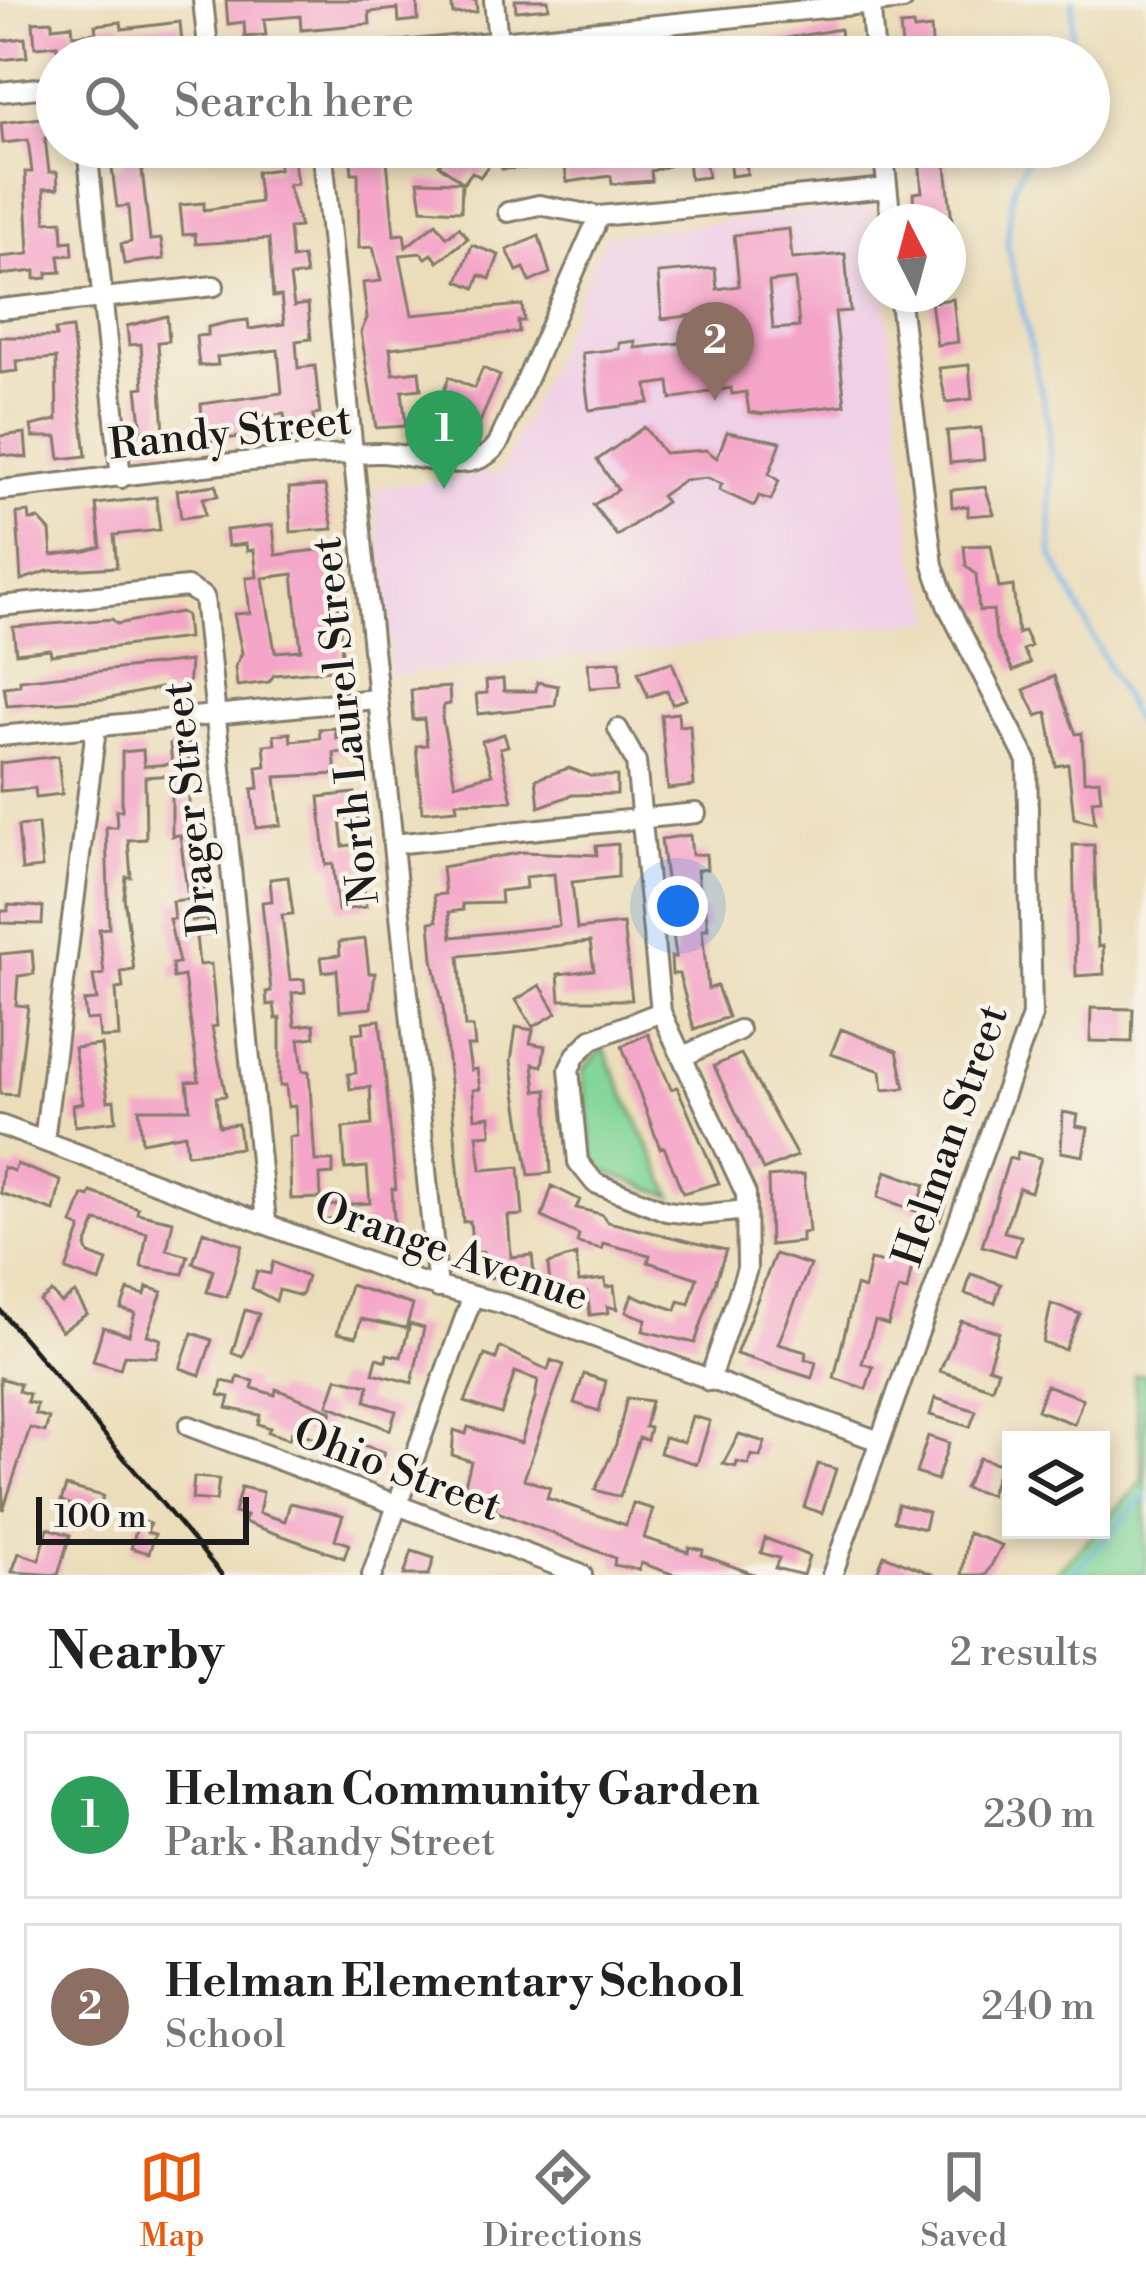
<!DOCTYPE html>
<meta charset="utf-8">
<style>
:root{--surface:#fff;--page:#f6f6f6;--text:#222;--muted:#767676;--line:#e0e0e0;--accent:#ea580c}
body{margin:0;font-family:"Libre Bodoni",serif;background:var(--page);color:var(--text)}
.controls{position:absolute;right:36px;bottom:36px;display:grid;overflow:hidden;border-radius:0px;box-shadow:0 6px 18px #0003}
.controls button{width:108px;height:108px;display:grid;place-items:center;padding:0;border:0;border-bottom:3px solid var(--line);background:var(--surface);color:var(--text);font:60px sans-serif}
.compass{position:absolute;left:858px;top:204px;width:108px;height:108px;border-radius:50%;background:var(--surface);box-shadow:0 6px 18px #0003;rotate:354deg}
.scale{position:absolute;left:36px;bottom:30px;width:213px;box-sizing:border-box;padding-left:12px;border:6px solid #1c1c1c;border-top:0;font-size:33px;line-height:42px;white-space:nowrap;color:#1c1c1c;-webkit-text-stroke:9px #f7f3e8;paint-order:stroke}
.you{position:absolute;left:678px;top:906px;width:42px;height:42px;margin:-30px;border:9px solid #fff;border-radius:50%;background:#1a73e8;box-shadow:0 0 0 18px #1a73e833}
.badge{display:grid;place-items:center;width:78px;height:78px;border-radius:50%;background:var(--accent);color:#fff;font-size:39px;font-weight:700}
.pin{position:absolute;translate:-50% -99px;filter:drop-shadow(0 3px 6px #0008)}
.pin::after{content:'';position:absolute;top:63px;width:42px;height:36px;background:inherit;clip-path:polygon(0 0,100% 0,50% 100%)}
.list{margin:0;padding:0;list-style:none}
h2{display:flex;justify-content:space-between;align-items:center;height:156px;margin:0;padding:0 48px;font-size:51px}
h2 small{font-size:39px;font-weight:400;color:var(--muted)}
.list li{display:grid;grid-template-columns:78px 1fr auto;gap:36px;align-items:center;box-sizing:border-box;height:168px;margin:0 24px 24px;padding:0 24px;border:3px solid var(--line);border-radius:0px}
.list b{display:block;font-size:45px;white-space:nowrap}
.list p{margin:0;font-size:39px;white-space:nowrap;color:var(--muted)}
.list em{font-size:39px;font-style:normal;color:var(--muted)}
.icon{flex:none;width:66px;height:66px;fill:none;stroke:currentColor;stroke-width:2;stroke-linecap:round;stroke-linejoin:round}
.map{position:relative;flex:none;width:1146px;height:1575px;overflow:hidden}
.search{position:absolute;background:var(--surface);box-shadow:0 6px 18px #0003;left:36px;right:36px;top:36px;height:132px;display:flex;align-items:center;gap:30px;box-sizing:border-box;padding:0 42px;border-radius:66px;color:var(--muted);font-size:45px}
.sheet{height:540px;background:var(--surface)}
nav{display:flex;justify-content:space-around;align-items:center;box-sizing:border-box;height:168px;border-top:3px solid var(--line);background:var(--surface);font-size:33px;color:var(--muted)}
nav a{display:grid;justify-items:center;gap:6px}
nav .on{color:var(--accent)}
.map>svg:first-child{display:block}
.built{fill:#efd0e6}
.green{fill:#83d699;stroke:#50795a;stroke-width:3}
.lines{fill:none;stroke-linecap:round;stroke-linejoin:round}
.stream{stroke:#78b5ea;stroke-width:4.5}
.building{fill:#f4a4c7;fill-rule:evenodd}
.minor-casing{stroke:#847c6a;stroke-width:24}
.minor{stroke:#fff;stroke-width:18}
.rail{stroke:#1c1c1c;stroke-width:4.5}
.labels{text-anchor:middle;stroke-width:9;stroke-linejoin:round;paint-order:stroke}
.street-label{font-size:42px;fill:#1c1c1c;stroke:#f7f3e8}
</style>
<div class="map">
<svg width="1146" height="1575" viewBox="0 0 1146 1575">
<rect width="100%" height="100%" fill="#f7f3e8"/>
<filter id="ink" filterUnits="userSpaceOnUse"><feTurbulence type="fractalNoise" baseFrequency=".00833" numOctaves="2"/><feDisplacementMap in="SourceGraphic" scale="24" xChannelSelector="R" yChannelSelector="G"/><feConvolveMatrix kernelMatrix="1 2 1 2 8 2 1 2 1" color-interpolation-filters="sRGB"/></filter>
<filter id="wash" filterUnits="userSpaceOnUse"><feTurbulence type="fractalNoise" baseFrequency=".004" numOctaves="4" result="noise"/><feDisplacementMap in="SourceGraphic" scale="48" xChannelSelector="R" yChannelSelector="G"/><feGaussianBlur stdDeviation="2.7" result="paint"/><feColorMatrix in="noise" values="0 0 0 0 0 0 0 0 0 0 0 0 0 0 0 0 0 1.4 0 .05"/><feComposite in="paint" operator="in"/></filter>
<g filter="url(#wash)">
<rect width="100%" height="100%" fill="#ebddb9"/>
<path class="built" d="M872,204L876,294H885L915,562L937,620L387,676L391,649L375,488L502,472L605,235Z"/>
<path class="green" d="M603,1048L673,1197L602,1170L594,1159L582,1071Z
M1146,1374V1575H1054L1143,1481L1134,1375Z"/>
<g class="lines">
<path class="stream" d="M1071,57L1073,0
M1032,147L1013,189L1007,243L1049,425L1052,554L1146,743
M1071,1575L1146,1495"/>
</g>
<g id="blocks">
<path class="building" d="M226,0H417L418,20L399,22L398,9L369,12L370,24L301,30L300,16L264,19L266,35L245,37L244,22L228,24Z
M451,0H476L477,12L453,14Z
M515,0H548L549,8L516,11Z
M52,21V27L72,25L73,35L96,33L95,25L121,22L122,29L180,22L182,43L58,55L57,45L35,47L33,22Z
M913,25L914,30L931,28L933,57H903L900,26Z
M840,29L843,57H755L753,44Z
M25,38L27,57L0,60V41Z
M50,117L53,137L45,138L49,172H57L58,188L44,189L46,222L62,221L63,242L72,241L73,255L59,256L61,272L47,273V278L35,279V271L0,275V257L29,254L25,172H32L28,140L3,143L1,123Z
M121,147H146L148,160L141,161L150,240L161,239L164,259L124,264L121,244L131,242L128,206L117,207L112,168L123,167Z
M277,147H292L297,184L288,185L300,227L289,228L292,259L303,257L306,275L290,277L294,306L308,304L311,339L296,341L298,368L315,366L320,414L313,415L315,436L288,439L284,414L258,417L259,435L204,441L201,404L282,393L278,350L217,357L218,365L199,366L196,336L208,335V327L230,322L248,320L249,329L284,324L281,296L273,297L269,239L196,244L195,234L183,235L180,205L204,203V210L260,202L256,172L279,169Z
M452,147L473,158L477,152L491,162L480,177L472,172L464,183L439,165Z
M544,147H745L747,174L731,176L729,157L705,158L708,177L690,179L688,160L651,171L652,181L612,184L611,176L567,182L565,167L502,169L500,151Z
M791,147H861L863,165L846,167V159L806,169V163L792,164Z
M918,147H944L952,222H924L923,209L914,210L913,193L922,192Z
M386,149L394,235L404,234L406,247L436,223L447,237L459,227L468,238L438,262L432,254L426,258L421,253L400,255L412,315L522,305L524,321H518L519,332L390,348L393,374L419,371L421,389L402,391L406,426L376,428L361,332L367,318L363,283L381,281L373,247L359,248L358,173H352L350,153Z
M418,181L462,182L461,211L422,209Z
M789,229L792,259L845,254L850,311L835,312L845,405L763,414L749,412L746,392L732,394L731,388L671,399L669,382L647,385L649,403L589,410L582,353L619,349V343L635,341V348L725,338L722,312L662,319L658,273L715,268L717,289L739,286L734,235ZM795,279L799,327L773,329L769,282Z
M539,236L550,273L530,282L524,268L517,271L507,250Z
M472,245L499,255L490,279L480,275L475,288L458,281Z
M953,299L958,342L937,345L931,302Z
M167,316L169,341L158,342L165,447L144,450L137,388L144,387L141,344L129,345L127,326Z
M72,328L86,456L60,459L57,437H33L31,426L57,420L56,358L16,361L17,371L0,373V337H56L55,330Z
M969,365L972,399L946,402L939,368Z
M483,368L500,376L476,431L464,426L462,432L452,428L450,433L436,427L441,417L435,414L449,377L474,388Z
M644,427L664,453L706,450L717,458L727,432L781,442L769,474L779,481L771,500L759,496L754,506L719,490L722,484L708,478L684,480L661,496L666,502L617,536L593,505L618,490L597,460Z
M981,428L984,460L950,463L947,431Z
M25,433L27,458L0,454V436Z
M216,485L218,496L203,498L205,515L181,518L177,490Z
M325,486L333,529L291,532L289,488Z
M985,487L994,514L968,516V506L952,507L951,490Z
M156,497L160,530L114,535L117,567L48,571L21,580L17,513L29,512L30,520L39,519L50,531L52,555L86,551L101,547L96,504Z
M273,525L276,555L334,548L343,669L274,675L269,682L237,686L235,667L242,653L234,614L250,613L246,578L257,577L254,550L247,551L246,544L228,546L226,530ZM293,574L301,650L275,652L263,578Z
M991,545L999,588L1013,586L1018,634L1024,631L1031,646L1023,650L1030,663L1013,671L996,637L993,610L979,611L976,574L966,566L964,546Z
M180,612L186,615L188,638L51,655L50,649L16,653L13,627L112,619L117,624Z
M190,661L188,692L161,695L160,688L106,699L7,706L4,687L20,685V680Z
M620,661L621,686L590,688L588,663Z
M672,662L686,699L672,704L667,690L648,697L638,672Z
M1054,676L1076,734L1082,733L1084,781L1099,780L1101,799L1092,800L1095,823L1074,818L1068,764L1056,766L1047,712L1037,716L1024,690Z
M503,679L504,691H536L537,682L558,686L555,706L478,714L476,694L487,693L486,681Z
M449,687L450,704L444,705L442,718L455,784L492,774L482,741L504,734L508,746L500,748L512,801L456,802L457,809L422,812L416,746L427,745L424,719L413,720L411,690Z
M678,713L679,726L690,725L694,786L668,789L661,715Z
M335,728L336,738L344,737L346,752L334,753L336,774L276,777L281,825L256,828L252,789L259,788L257,767L266,766L264,745L275,744L274,735L290,733L291,741L320,738L319,729Z
M189,742V816L196,815L204,889L187,891L180,835L172,836V775L145,777L146,839L128,840L131,877H126L124,897L134,970L121,972L123,988L116,989L119,1037L100,1038L98,1019L86,1020L84,1001L97,1000L93,976L104,974L99,929L109,928L106,827H117L116,810H122V752L143,750L144,766L172,764L170,744Z
M58,756L62,794L36,797L35,788L0,791V763Z
M569,768L590,776H617V794L572,795L539,807L536,779Z
M355,793L358,817L340,819L343,846L359,844L366,907L338,910L333,864L326,865L319,797Z
M38,824L42,868L22,870L18,826Z
M690,835L692,855L706,854L707,869L697,870L701,911H706L708,929H702L708,989L717,986L728,1017L694,1029L679,974H672L671,957H676L661,839Z
M618,844V877L572,882L577,929L623,924L632,1000H560L558,974L594,970L590,942L459,956L465,1027H473L475,1046H467L471,1070L477,1069L480,1089L473,1090L475,1118L490,1116L491,1134L477,1135L481,1170L519,1167L523,1215L508,1216L511,1257L532,1255L534,1274L486,1278L484,1252L473,1253L470,1221L463,1222L443,1007L433,959L430,922L437,921L434,895L445,894L442,867L523,852L597,855L596,846ZM554,874L559,926L452,937L449,912L463,910L462,904L501,903L500,891L526,888L525,877Z
M1073,845H1094L1098,947L1103,946L1104,974L1076,976Z
M288,877L293,914L282,915L290,980L304,979L305,992L292,993L295,1026L314,1024L315,1037L299,1039L303,1071H309L315,1161H333V1174L320,1175L321,1198L291,1199L289,1137L297,1136L295,1106L288,1107L286,1085L280,1086V1018L276,1019L274,1004L267,1005L266,992L271,991L262,902L272,901L270,879Z
M190,899L192,921L207,919L209,935L196,936L199,965L211,964L217,1026L212,1027L226,1096L216,1097L219,1126L238,1124L241,1148L187,1154L185,1134L142,1142L139,1109H190L187,1082L199,1081L184,976L173,978L172,964L179,963L169,919H174L172,901Z
M8,905L43,907L42,924L1,923V911H8Z
M365,939L369,973H375L371,1008L340,1011L337,970L323,972L321,957L340,955L339,942Z
M32,951L34,974L18,976L16,1005L28,1006L17,1095L0,1094V954Z
M540,985L557,1013L533,1027L516,1000Z
M1091,1008L1133,1009L1132,1042L1090,1041Z
M380,1020L396,1189H392L395,1236L375,1238L374,1231L364,1232L363,1215L321,1221L320,1206L370,1203L367,1167L345,1169L343,1128L372,1125L370,1087L350,1089L348,1074L356,1073L353,1033L364,1032L363,1022Z
M516,1027L533,1030L530,1043L545,1046L542,1066L533,1064L536,1091L547,1090L551,1173L529,1175L511,1061Z
M841,1029L897,1051L905,1088L883,1090L881,1071L831,1054Z
M648,1034L671,1089L677,1087L719,1183L683,1193L664,1147L660,1148L622,1046Z
M101,1045L108,1101L114,1100L116,1121L75,1126L73,1105L83,1103L74,1048Z
M741,1054L797,1156L763,1170L714,1066Z
M1063,1112L1078,1115L1076,1126L1088,1128L1083,1156L1061,1152Z
M1018,1152L1041,1158L1031,1192L1019,1188L1004,1232L1021,1236L1015,1256L982,1246L1009,1158L1016,1160Z
M17,1164L61,1181L54,1211L0,1193L3,1167L14,1171Z
M886,1171L925,1185L921,1197L945,1205L940,1220L878,1197Z
M804,1174L809,1232L802,1233V1242L770,1245L768,1177Z
M552,1186L580,1200L576,1208L601,1214L608,1222L726,1250L695,1343L643,1331L646,1319L626,1312L632,1295L676,1310L679,1301L689,1304L697,1278L648,1262L650,1255L603,1243L602,1249L577,1243L579,1235L542,1217Z
M91,1192L138,1208L137,1213L173,1221L167,1250L188,1256L183,1274L141,1267L147,1233L96,1221L86,1247L89,1254L107,1261L100,1282L66,1270L81,1228L72,1224L83,1195L89,1197Z
M203,1231L242,1245L227,1297L207,1292L213,1270L193,1263Z
M775,1254L810,1265L778,1344L806,1352L805,1359L816,1362L812,1378L736,1354Z
M576,1255L579,1282L605,1279L606,1287L614,1286L617,1309L607,1306L608,1313L590,1315L587,1293L551,1297L548,1264Z
M886,1255L913,1261L907,1291L899,1289L888,1325L875,1321L862,1363L873,1367L866,1389L834,1378L856,1286L864,1289L870,1260L884,1263Z
M273,1262L307,1277L301,1296L279,1290L276,1301L252,1288L257,1271L270,1274Z
M971,1274L1001,1284L995,1303L965,1294Z
M350,1285L413,1305L406,1328L361,1319L356,1337L337,1333Z
M147,1287L162,1292L147,1335L161,1339L156,1357L124,1355L120,1369L93,1361L103,1327L129,1335L135,1313L121,1309L128,1290L145,1295Z
M52,1292L61,1303L75,1293L87,1314L61,1331L40,1301Z
M1051,1304L1080,1314L1065,1350L1043,1343Z
M245,1310L259,1314L243,1357L232,1353Z
M961,1321L999,1332L988,1367L998,1370L992,1388L940,1371Z
M410,1324L424,1328L412,1383L373,1373L377,1358L386,1361L387,1354L401,1357Z
M192,1333L212,1340L200,1375L180,1368Z
M500,1347L548,1370L551,1360L564,1365L524,1479L550,1488L547,1498L626,1525L633,1503L653,1509L644,1538L688,1552L689,1547L703,1550L702,1555L756,1575H675L641,1563L639,1570L614,1565L615,1558L495,1511L496,1504L462,1496L471,1461L452,1455L454,1430L466,1434L468,1427L521,1443L535,1398L538,1380L515,1372L501,1414L465,1402L485,1355L496,1359Z
M584,1374L606,1381L599,1411L574,1403Z
M238,1377L254,1381L252,1388L275,1395L276,1389L332,1411L323,1440L292,1431L289,1439L268,1432L270,1428L258,1424L260,1415L227,1408L230,1397L219,1395L222,1381L236,1384Z
M0,1378L20,1384L18,1391L29,1394L27,1402L37,1404L35,1414L49,1418L45,1432L30,1428L3,1510Z
M337,1378L369,1385L366,1401L396,1411L390,1430L328,1405Z
M1046,1385L1083,1399L1074,1424L1037,1410Z
M627,1398L651,1401L645,1427L650,1428L647,1440L639,1438L620,1497L595,1490L616,1444Z
M935,1398L976,1411L970,1427L930,1415Z
M692,1416L710,1421L697,1464L660,1453L664,1437L684,1442Z
M739,1434L765,1442L760,1457L751,1455L748,1465L737,1462L736,1467L723,1464Z
M928,1436L949,1443L937,1480L916,1473Z
M357,1443L384,1452L377,1473L350,1462Z
M979,1458L1000,1464L990,1495L964,1488Z
M818,1464L836,1469L822,1513L804,1507Z
M194,1477L219,1479L216,1501L192,1499Z
M66,1486L103,1496L98,1514L61,1501Z
M241,1487L263,1492L259,1513L285,1521L290,1503L343,1515L335,1539L349,1544L344,1558L244,1522L246,1516L234,1513Z
M898,1504L928,1512L924,1529L894,1521Z
M139,1520L150,1524L147,1532L155,1534L149,1553L131,1548Z
M48,1528L70,1535L58,1575L12,1572L19,1553L39,1560Z
M968,1533L1002,1545L986,1575H962Z
M765,1538L809,1556L803,1575L775,1568L779,1558L761,1553Z
M412,1551L434,1558L429,1575H404Z
M884,1555L932,1574L931,1575L877,1573Z"/>
</g>
</g>
<g filter="url(#ink)">
<use href="#blocks" fill-opacity="0" stroke="#847c6a" stroke-width="3"/>
<g class="lines">
<g class="minor-casing">
<path id="minor" d="M203,0L209,57
M494,0L498,41
M870,0L875,57
M344,57L903,0
M0,92L57,86
M87,147L121,478
M322,147L438,1288
M883,147L891,222
M508,212L539,205L599,216
M0,309L214,286
M0,490C125,477 253,456 378,453C416,452 474,482 499,442L599,216L887,188
M0,606L187,587L204,597L266,1221
M618,729L636,762L661,1012L746,1194L747,1269L709,1381
M0,736L375,699
M393,844L696,813
M661,1012L592,1039L576,1055L569,1069L578,1162L595,1183L666,1211L700,1215L746,1210
M684,1056L739,1030
M0,1125L420,1282L504,1304L879,1441
M44,1141L96,728
M189,1426L582,1575
M372,1575L472,1298
M832,1575L1032,1016L1027,761L947,605L933,565L899,294"/>
</g>
<use href="#minor" class="minor"/>
<path class="rail" d="M0,1310L222,1575"/>
</g>
</g>
<g class="labels">
<g class="street-label">
<text transform="translate(230 431) rotate(-6)" y="15">Randy Street</text>
<text transform="translate(344 721) rotate(-96)" y="15">North Laurel Street</text>
<text transform="translate(189 809) rotate(-96)" y="15">Drager Street</text>
<text transform="translate(949 1135) rotate(-71)" y="15">Helman Street</text>
<text transform="translate(452 1250) rotate(19)" y="15">Orange Avenue</text>
<text transform="translate(398 1468) rotate(21)" y="15">Ohio Street</text>
</g>
</g>
</svg>
<div class="controls">
<button><svg class="icon" aria-label="layers" viewBox="0 0 24 24"><path d="M12 4l9 5-9 5-9-5zM3 14l9 5 9-5"/></svg></button>
</div>
<svg class="compass" viewBox="-18 -18 36 36"><path d="M0-13l5 13h-10z" fill="#e53935"/><path d="M0 13l5-13h-10z" fill="#767676"/></svg>
<div class="scale">100 m</div>
<div class="you"></div>
<div class="pin badge" style="left:444px;top:489px;background:#2e9e5b">1</div>
<div class="pin badge" style="left:715px;top:401px;background:#8d6e63">2</div>
<div class="search"><svg class="icon" aria-label="search" viewBox="0 0 24 24"><circle cx="10" cy="10" r="6"/><path d="M15 15l6 6"/></svg>Search here</div>
</div>
<section class="sheet">
<h2>Nearby<small>2 results</small></h2>
<ul class="list">
<li><span class="badge" style="background:#2e9e5b">1</span><div><b>Helman Community Garden</b><p>Park · Randy Street</p></div><em>230 m</em></li>
<li><span class="badge" style="background:#8d6e63">2</span><div><b>Helman Elementary School</b><p>School</p></div><em>240 m</em></li>
</ul>
</section>
<nav>
<a class="on"><svg class="icon" aria-label="map" viewBox="0 0 24 24"><path d="M3 6l6-2 6 2 6-2v14l-6 2-6-2-6 2zM9 4v14M15 6v14"/></svg>Map</a>
<a><svg class="icon" aria-label="directions" viewBox="0 0 24 24"><path d="M12 3l9 9-9 9-9-9zM9 14v-3h6M13 9l2 2-2 2"/></svg>Directions</a>
<a><svg class="icon" aria-label="saved" viewBox="0 0 24 24"><path d="M7 4h10v16l-5-4-5 4z"/></svg>Saved</a>
</nav>
